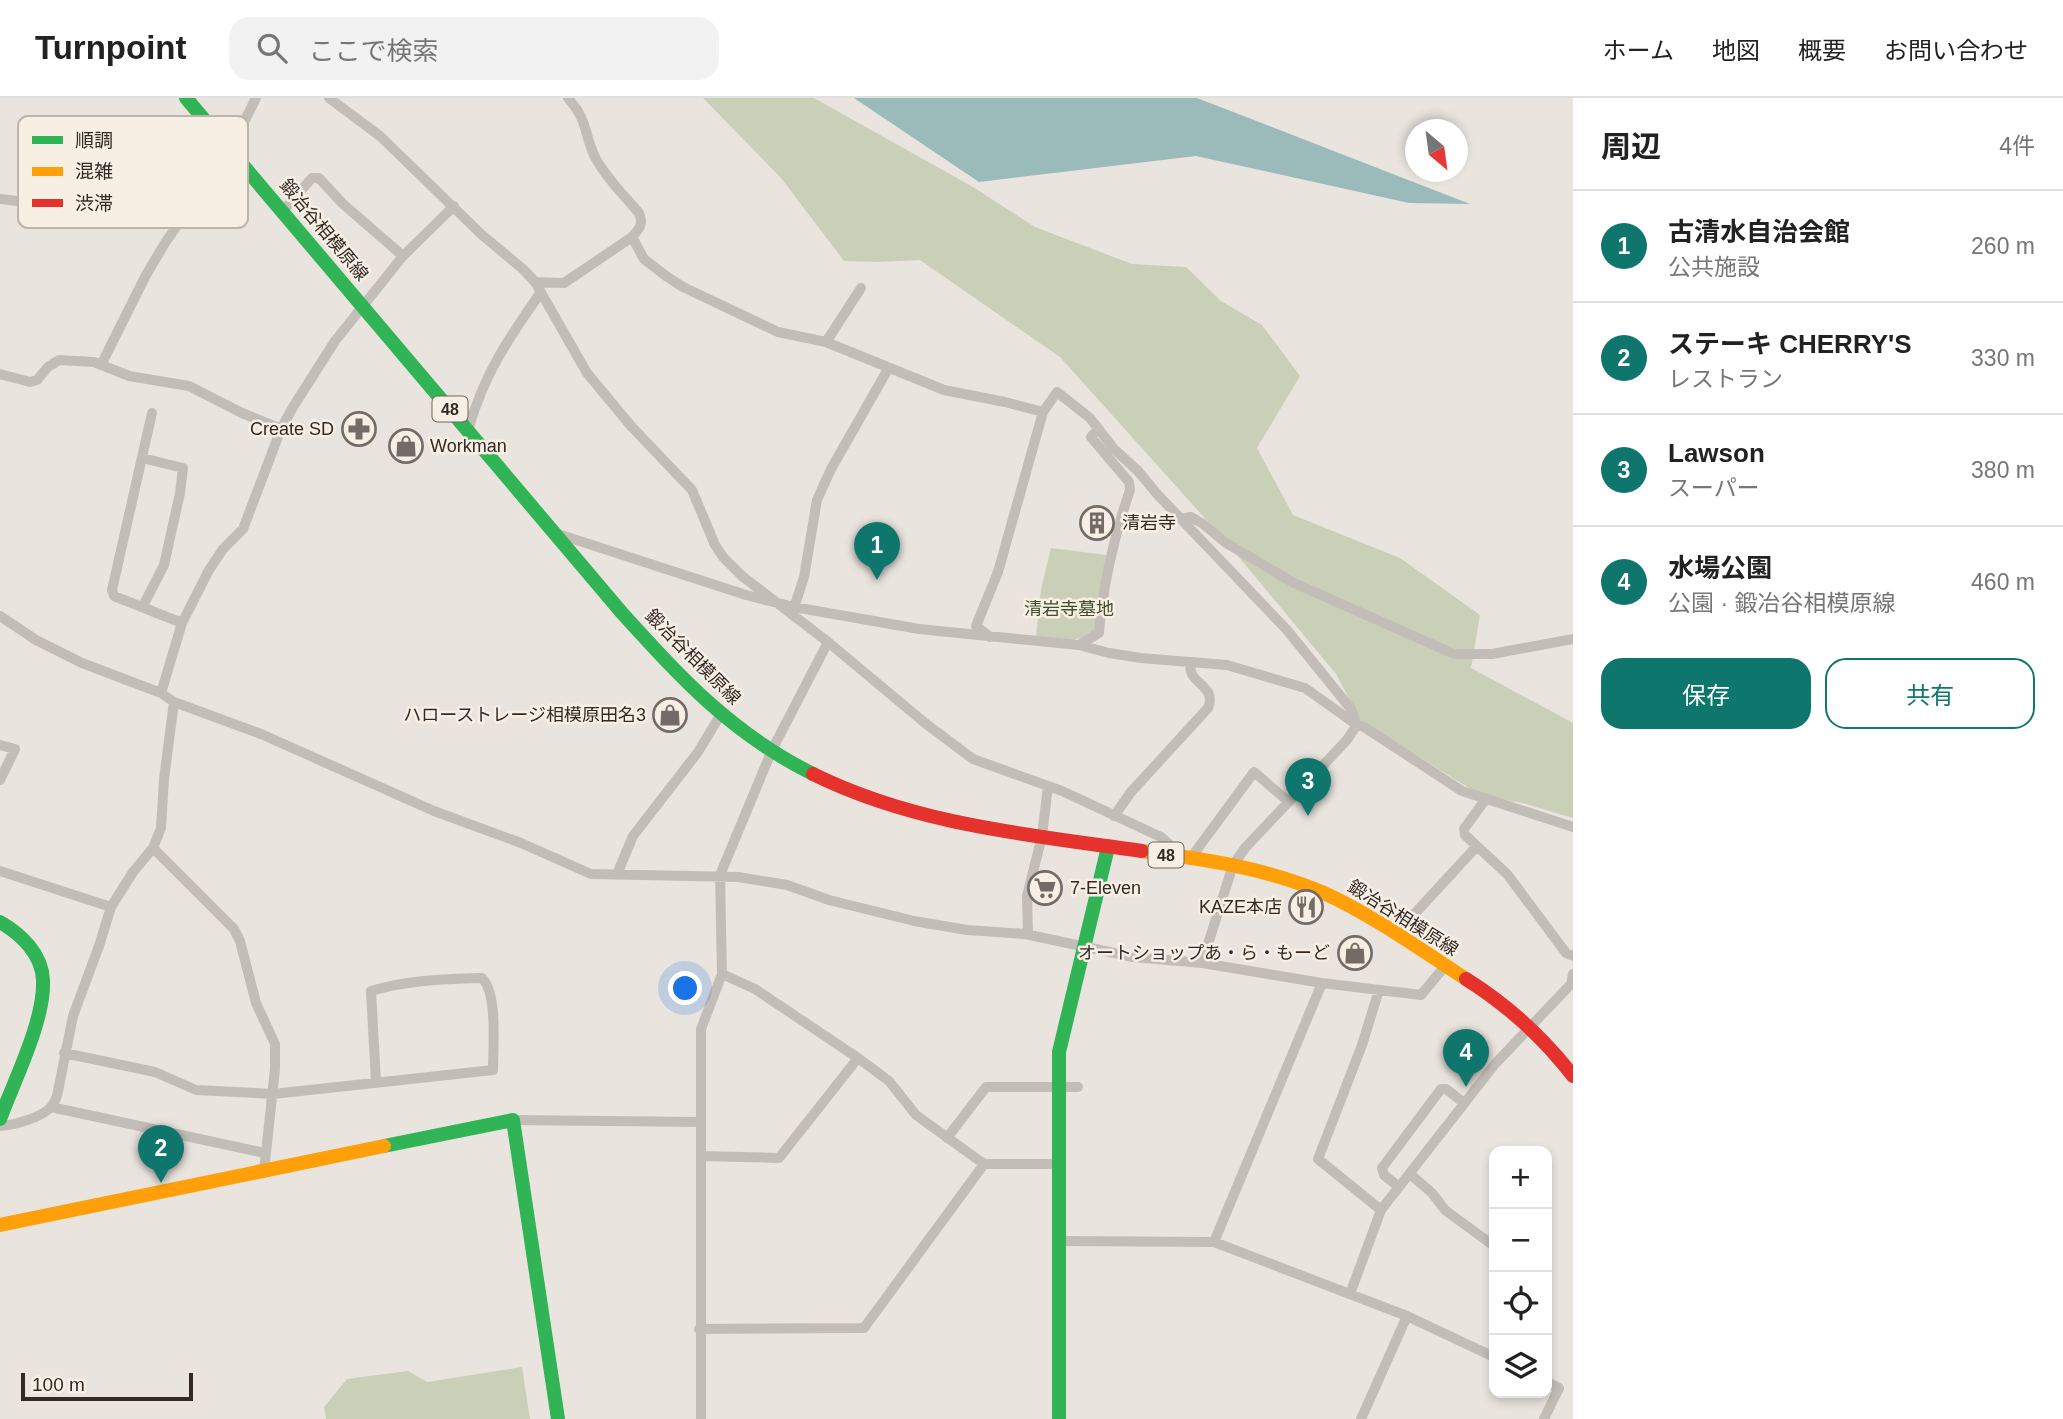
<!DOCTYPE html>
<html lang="ja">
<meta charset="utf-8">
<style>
:root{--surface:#fff;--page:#f2f2f2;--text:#222;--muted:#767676;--line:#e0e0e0;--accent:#0f766e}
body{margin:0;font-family:Helvetica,"Noto Sans JP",sans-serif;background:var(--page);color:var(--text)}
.controls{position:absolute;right:21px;bottom:21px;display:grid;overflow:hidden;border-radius:14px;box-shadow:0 4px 10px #0003}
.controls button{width:63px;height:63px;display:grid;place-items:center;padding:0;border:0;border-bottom:2px solid var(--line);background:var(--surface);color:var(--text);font:35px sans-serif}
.compass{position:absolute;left:1405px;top:21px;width:63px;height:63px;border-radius:50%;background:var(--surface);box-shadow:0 4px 10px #0003;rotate:151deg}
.scale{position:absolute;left:21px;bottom:18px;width:172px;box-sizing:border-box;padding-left:7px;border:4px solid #332a26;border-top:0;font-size:19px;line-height:24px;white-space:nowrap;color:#332a26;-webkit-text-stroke:5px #f8efe4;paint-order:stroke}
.you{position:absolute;left:686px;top:891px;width:24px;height:24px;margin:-18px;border:5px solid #fff;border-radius:50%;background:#1a73e8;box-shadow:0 0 0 10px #1a73e833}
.badge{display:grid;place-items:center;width:46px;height:46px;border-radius:50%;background:var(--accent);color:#fff;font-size:23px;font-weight:700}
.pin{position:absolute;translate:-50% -58px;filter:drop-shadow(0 2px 4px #0008)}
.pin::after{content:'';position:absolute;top:37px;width:24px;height:21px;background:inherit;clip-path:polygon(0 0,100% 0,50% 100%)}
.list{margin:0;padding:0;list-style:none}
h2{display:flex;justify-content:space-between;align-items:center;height:91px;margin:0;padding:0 28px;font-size:30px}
h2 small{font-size:23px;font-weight:400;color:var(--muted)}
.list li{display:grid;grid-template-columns:46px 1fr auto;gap:21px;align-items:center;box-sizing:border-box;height:112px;padding:0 28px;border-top:2px solid var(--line)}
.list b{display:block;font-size:26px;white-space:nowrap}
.list p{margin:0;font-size:23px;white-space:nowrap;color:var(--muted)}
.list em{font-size:23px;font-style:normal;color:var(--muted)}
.actions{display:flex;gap:14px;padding:21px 28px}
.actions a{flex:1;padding:16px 0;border:2px solid var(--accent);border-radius:21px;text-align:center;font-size:24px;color:var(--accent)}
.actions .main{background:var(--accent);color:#fff}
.icon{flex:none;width:38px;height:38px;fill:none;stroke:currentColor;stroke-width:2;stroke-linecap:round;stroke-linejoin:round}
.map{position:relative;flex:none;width:1573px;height:1321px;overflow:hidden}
header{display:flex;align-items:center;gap:42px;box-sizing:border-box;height:98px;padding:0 35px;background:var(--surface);border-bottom:2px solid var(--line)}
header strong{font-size:33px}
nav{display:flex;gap:38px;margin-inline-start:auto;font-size:24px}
.search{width:490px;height:63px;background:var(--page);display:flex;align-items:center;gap:18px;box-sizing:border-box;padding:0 24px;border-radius:21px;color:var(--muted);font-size:26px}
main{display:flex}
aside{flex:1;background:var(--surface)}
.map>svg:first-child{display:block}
.green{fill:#cacfb8}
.water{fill:#9bbaba}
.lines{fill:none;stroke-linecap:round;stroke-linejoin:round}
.street{stroke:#c3bdb7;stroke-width:10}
.fast{stroke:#30b455;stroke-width:14}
.slow{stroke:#ff9f0a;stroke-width:14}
.jam{stroke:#e5322d;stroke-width:14}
.labels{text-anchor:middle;stroke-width:5;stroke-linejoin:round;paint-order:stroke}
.shield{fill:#f8efe4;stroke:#6e655f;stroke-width:2}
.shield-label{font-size:16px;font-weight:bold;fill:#332a26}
.street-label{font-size:18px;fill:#332a26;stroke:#f8efe4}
.poi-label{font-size:18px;fill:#332a26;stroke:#f8efe4;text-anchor:end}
.park-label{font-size:18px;fill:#41502b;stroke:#f8efe4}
.key{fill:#f8efe4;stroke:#bdb4ab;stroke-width:2}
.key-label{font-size:19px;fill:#332a26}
</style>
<header>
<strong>Turnpoint</strong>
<div class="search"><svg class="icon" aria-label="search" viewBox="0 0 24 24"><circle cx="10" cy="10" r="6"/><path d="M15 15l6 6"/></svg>ここで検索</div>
<nav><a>ホーム</a><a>地図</a><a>概要</a><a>お問い合わせ</a></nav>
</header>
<main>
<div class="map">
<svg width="1573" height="1321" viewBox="0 0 1573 1321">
<rect width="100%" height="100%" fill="#eae4de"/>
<path class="green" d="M703,0H814L973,89L1035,129L1132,166L1186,169L1221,203L1262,227L1300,278L1257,350L1293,417L1400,460L1480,517L1471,570L1573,625V720L1523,705L1482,698L1361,623L1336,576L1228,446L1060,259L920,162L877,164L844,163L781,80Z
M1051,450L1107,457L1097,530C1081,548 1057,541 1036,538L1041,491Z
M522,1269L530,1321H326L324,1309L347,1281L408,1273L427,1284Z"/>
<path class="water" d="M854,0H1197L1470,106L1409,105L1196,58L979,84Z"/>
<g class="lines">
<path class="street" d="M329,0L380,38L481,136L524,172L535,184L587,275L631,328L692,392L715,447L723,459L742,478L828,544L925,625L973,661L1062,693L1161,739L1171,748L1175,758
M568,0C589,24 583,34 595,59C606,80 624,97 639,115C644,126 639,131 632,139L644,161L666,178L683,189L778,234L826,244L944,292L1005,304L1043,314L1057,294L1090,320L1114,351L1138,373L1158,397L1287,532L1351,611L1357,627
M0,101L43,106
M283,113L312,80H319L342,105L403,158
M535,184L564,185L632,139
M826,244L861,190
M101,267L146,177L165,145L230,52L256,0
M0,276L30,284L37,282L48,269L59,262L94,264L129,278L189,288L242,315L281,331
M152,315L112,492L114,498L182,525
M468,332C485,274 507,243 541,194
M142,360L183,370L180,395L164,467L143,508
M1181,421L1191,419L1203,426L1226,445L1294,485L1454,556H1492L1573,541
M555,435L746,497L794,509L919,531L1079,547L1109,555L1141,560L1227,567L1305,590L1357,627L1364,629L1462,693L1573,729
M793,513L804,479L817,402L831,371L888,271
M0,518L36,542L82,565L161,595L174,604L261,636L434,713L521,745L591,776L738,779L787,787L829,802L914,823L967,832L1025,836L1133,859L1202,865L1322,885L1421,897L1445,868
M990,539L976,528L998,474L1043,314
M1079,547L1099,535C1103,486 1114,439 1130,392L1129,384L1091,339L1098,331
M161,595L182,525L209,472L223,451L243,431L281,331L293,309L335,243L403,158L454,108
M174,604L164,681L161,730L153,750L234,831L240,843L256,905L275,946V971L264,1073
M0,647L15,651L0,682
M1485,702L1464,731L1465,737L1507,776L1566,855L1573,858
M1114,718L1131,694L1208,610C1218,586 1185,586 1191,564
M1190,761L1254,674L1289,704
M0,773L111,809
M617,776L633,738L698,654L721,616
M1396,836L1477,748
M1028,837L1027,798L1042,738L1048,688
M1202,865L1233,767L1245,750L1346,643L1357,627
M722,876L755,891L858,960L889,983L916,1017L984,1066H1058
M1379,892L1362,947L1318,1061L1381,1112
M64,955L155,974L196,992L273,996L493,972C493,949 498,896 482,880C444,881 408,882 371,893L376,984
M51,1009L265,1055
M513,1022L700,1024
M0,1028C14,1027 41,1020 51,1009C54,1006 55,1002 57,998L73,918L99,848L111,809L133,774L153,750
M947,1040L986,989H1078
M701,1058L779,1060L858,960
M1410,1076L1432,1095L1445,1112L1494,1148
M1399,1089L1384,1077L1382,1070L1441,991H1446L1464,1005
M1058,1143L1214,1144L1407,1218L1494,1259
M1214,1144L1322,885
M1350,1196L1381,1112L1495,966L1571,886L1573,876
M699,1231L864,1230L984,1066
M701,1321V931L722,876L720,777L772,652L828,544
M1361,1321L1407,1218
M1544,1321L1559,1290L1547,1284"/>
<path class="fast" d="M186,0L622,515C682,581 731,635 813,676
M0,824C21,836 42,856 43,882C45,922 14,983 0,1021
M384,1048L513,1022L558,1321
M1059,1321V954L1108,749"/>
<path class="slow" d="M1142,753C1203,761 1267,770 1324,795C1374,818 1420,851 1466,881
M0,1127L384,1048"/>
<path class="jam" d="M813,676C916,727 1030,737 1142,753
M1466,881C1509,908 1542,938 1573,978"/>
</g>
<defs>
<g id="pharmacy-ring" transform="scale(1.75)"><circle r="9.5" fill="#f8efe4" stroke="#736b66" stroke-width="1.5"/><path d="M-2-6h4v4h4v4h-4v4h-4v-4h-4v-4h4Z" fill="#736b66"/></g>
<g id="shop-ring" transform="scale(1.75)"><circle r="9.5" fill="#f8efe4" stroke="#736b66" stroke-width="1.5"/><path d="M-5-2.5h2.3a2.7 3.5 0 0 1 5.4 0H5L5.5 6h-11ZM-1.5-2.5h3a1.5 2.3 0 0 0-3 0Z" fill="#736b66"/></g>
<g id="building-ring" transform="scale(1.75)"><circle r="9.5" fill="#f8efe4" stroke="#736b66" stroke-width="1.5"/><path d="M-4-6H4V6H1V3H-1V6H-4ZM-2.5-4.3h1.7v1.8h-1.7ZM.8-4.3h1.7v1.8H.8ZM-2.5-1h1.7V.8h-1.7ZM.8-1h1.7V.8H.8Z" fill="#736b66"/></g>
<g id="supermarket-ring" transform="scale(1.75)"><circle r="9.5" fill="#f8efe4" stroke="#736b66" stroke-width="1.5"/><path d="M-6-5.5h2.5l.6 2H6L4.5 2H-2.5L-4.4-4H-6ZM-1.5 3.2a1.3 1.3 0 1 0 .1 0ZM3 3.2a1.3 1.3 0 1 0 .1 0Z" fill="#736b66"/></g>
<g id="restaurant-ring" transform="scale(1.75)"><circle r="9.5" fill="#f8efe4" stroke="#736b66" stroke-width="1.5"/><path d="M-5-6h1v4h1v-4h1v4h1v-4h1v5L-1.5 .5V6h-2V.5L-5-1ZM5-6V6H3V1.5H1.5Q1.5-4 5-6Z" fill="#736b66"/></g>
</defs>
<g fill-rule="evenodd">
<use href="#pharmacy-ring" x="359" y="331"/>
<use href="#shop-ring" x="406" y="348"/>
<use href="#building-ring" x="1097" y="425"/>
<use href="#shop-ring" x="670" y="617"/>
<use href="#supermarket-ring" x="1045" y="790"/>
<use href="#restaurant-ring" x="1306" y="809"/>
<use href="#shop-ring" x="1355" y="855"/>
</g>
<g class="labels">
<g class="shield">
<rect x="432.5" y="298.5" width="35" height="25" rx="5"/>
<rect x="1148.5" y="744.5" width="35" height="25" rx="5"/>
</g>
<g class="shield-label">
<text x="450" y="317">48</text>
<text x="1166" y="763">48</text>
</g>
<g class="street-label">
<text transform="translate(324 132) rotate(50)" y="6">鍛冶谷相模原線</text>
<text transform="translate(693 559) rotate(45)" y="6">鍛冶谷相模原線</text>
<text transform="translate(1403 820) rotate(32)" y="6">鍛冶谷相模原線</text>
</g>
<g class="poi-label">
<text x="334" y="337">Create SD</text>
<text x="430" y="354" text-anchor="start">Workman</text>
<text x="1122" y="431" text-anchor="start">清岩寺</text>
<text x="646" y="623">ハローストレージ相模原田名3</text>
<text x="1070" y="796" text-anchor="start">7-Eleven</text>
<text x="1282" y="815">KAZE本店</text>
<text x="1330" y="861">オートショップあ・ら・もーど</text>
</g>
<g class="park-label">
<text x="1069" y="517">清岩寺墓地</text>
</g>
</g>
<rect x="18" y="18" width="230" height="112" rx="10" class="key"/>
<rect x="32" y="38" width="31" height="8" fill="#30b455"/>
<rect x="32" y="69" width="31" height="9" fill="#ff9f0a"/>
<rect x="32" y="101" width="31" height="8" fill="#e5322d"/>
<g class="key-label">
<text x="75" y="49">順調</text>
<text x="75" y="80">混雑</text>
<text x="75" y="112">渋滞</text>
</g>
</svg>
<div class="controls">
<button>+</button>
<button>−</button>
<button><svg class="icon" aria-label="locate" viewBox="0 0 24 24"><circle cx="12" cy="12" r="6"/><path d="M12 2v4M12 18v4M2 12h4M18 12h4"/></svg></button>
<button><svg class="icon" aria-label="layers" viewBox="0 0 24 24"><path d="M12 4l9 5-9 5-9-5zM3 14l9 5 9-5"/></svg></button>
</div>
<svg class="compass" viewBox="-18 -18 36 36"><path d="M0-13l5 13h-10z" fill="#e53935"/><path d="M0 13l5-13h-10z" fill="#767676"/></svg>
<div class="scale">100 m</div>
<div class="you"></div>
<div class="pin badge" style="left:877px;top:482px">1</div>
<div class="pin badge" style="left:161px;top:1085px">2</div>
<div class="pin badge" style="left:1308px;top:718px">3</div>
<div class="pin badge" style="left:1466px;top:989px">4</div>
</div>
<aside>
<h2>周辺<small>4件</small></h2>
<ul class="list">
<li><span class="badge">1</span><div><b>古清水自治会館</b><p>公共施設</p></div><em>260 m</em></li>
<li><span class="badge">2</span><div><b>ステーキ CHERRY'S</b><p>レストラン</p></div><em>330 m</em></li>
<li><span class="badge">3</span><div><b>Lawson</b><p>スーパー</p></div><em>380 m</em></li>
<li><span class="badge">4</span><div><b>水場公園</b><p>公園 · 鍛冶谷相模原線</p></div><em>460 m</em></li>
</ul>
<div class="actions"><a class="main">保存</a><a>共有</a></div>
</aside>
</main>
